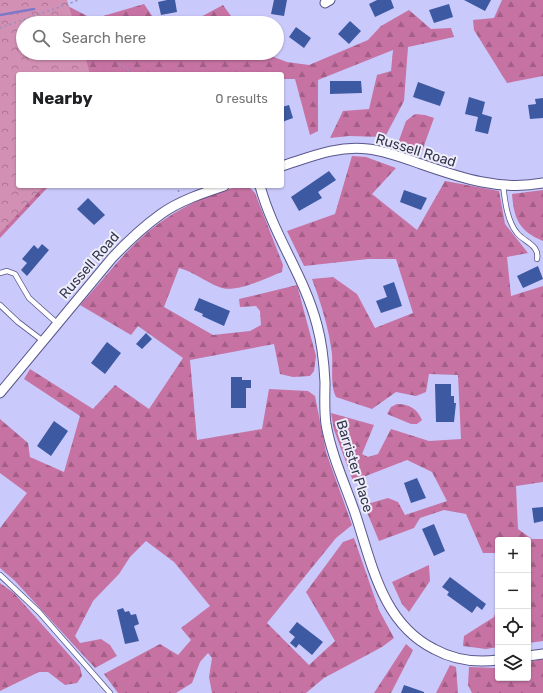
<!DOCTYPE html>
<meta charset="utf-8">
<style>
:root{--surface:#fff;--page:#f2f2f2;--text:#202124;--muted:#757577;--line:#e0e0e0}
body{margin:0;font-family:Rubik,sans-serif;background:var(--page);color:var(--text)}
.controls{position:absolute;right:12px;bottom:12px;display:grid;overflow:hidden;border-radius:4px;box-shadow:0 1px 3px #0004}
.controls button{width:36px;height:36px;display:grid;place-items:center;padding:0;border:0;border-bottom:1px solid var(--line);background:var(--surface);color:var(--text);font:20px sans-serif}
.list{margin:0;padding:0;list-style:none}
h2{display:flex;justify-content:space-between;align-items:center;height:52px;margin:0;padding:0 16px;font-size:17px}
h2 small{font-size:13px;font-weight:400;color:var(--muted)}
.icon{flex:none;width:22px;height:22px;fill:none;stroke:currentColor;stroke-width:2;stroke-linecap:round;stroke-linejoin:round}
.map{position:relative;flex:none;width:543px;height:693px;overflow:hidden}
.search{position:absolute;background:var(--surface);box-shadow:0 1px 3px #0004;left:16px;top:16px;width:268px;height:44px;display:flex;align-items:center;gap:10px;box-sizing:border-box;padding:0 14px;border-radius:22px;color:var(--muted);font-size:15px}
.panel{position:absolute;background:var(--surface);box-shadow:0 1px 3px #0004;left:16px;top:72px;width:268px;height:116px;border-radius:4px}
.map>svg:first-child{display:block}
.forest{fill:url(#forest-firs)}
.park{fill:url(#park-crowns)}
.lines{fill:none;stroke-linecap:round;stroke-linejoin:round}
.stream{stroke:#7e78c9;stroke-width:2.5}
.building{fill:#3c59a1}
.service-casing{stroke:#59568c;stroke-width:6}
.minor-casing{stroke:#59568c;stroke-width:11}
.path{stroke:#9392bb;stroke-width:1.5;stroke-dasharray:2 3;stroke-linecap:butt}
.service{stroke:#fff;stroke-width:4.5}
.minor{stroke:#fff;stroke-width:9}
.labels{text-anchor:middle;stroke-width:4;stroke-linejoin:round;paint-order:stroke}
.street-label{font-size:14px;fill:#36354e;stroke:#eeeefb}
</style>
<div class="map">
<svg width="543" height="693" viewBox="0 0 543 693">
<defs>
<pattern id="forest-firs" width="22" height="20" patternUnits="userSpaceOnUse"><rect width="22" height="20" fill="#c672a3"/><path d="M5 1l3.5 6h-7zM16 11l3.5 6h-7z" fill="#a25e87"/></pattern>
<pattern id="park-crowns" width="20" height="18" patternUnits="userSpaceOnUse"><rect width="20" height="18" fill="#d290b4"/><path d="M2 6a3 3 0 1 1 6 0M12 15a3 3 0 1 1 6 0" fill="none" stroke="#ab7695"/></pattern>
</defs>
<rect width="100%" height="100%" fill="#cac9fb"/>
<path class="forest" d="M0,0L62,3L93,19L144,4L157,23H23V53H263L287,62L309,65L368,40L381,26L409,10L431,29L451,28L454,37L408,47L404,101L385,137L349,136L330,138L343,111L369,109L377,75L391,71L393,50L318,80V131L310,135L295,79H282V74H18V186H49L0,238Z
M502,0H543V76L507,83L474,30L473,20L494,18Z
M223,5L236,23H183L197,19Z
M415,114L425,115L434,118L422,151L398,143L406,121Z
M352,156L366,157L396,168L372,194L417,230L445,181L499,191L505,224L528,253L507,257L511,296L543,286V482L516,486L518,529L532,539H543V641L528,643V540H498V553H483L466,514L444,510L420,518L414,528L379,541L364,505L388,498L398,502L405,515L447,501L432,472L407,460L353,481L334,430L331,413L374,425L362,454L368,457L378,454L391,429L429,441L461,439L458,375L429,374L426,392L416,396L396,392L372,409L336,397C330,384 333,369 332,354C329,329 321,303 312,279L333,277L357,294L375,328L413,313L396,259H368L304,266L287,231L335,214Z
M241,186L250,188L255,193L283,265L282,272C266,278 235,294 219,287C204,281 194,272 179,268L164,307L213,335L250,331L261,325L260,311L256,306L240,307L239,299L297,285L316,356L314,371L310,376L293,377L280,374L274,344L190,360L197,440L262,429L269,389L308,391L315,396L326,452L352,525L336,538L267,623L309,665L335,641L306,592L343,542L354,538L379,610L394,638L382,647L324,678L306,693H212L209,677L212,658L208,653L200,662L192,683L176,693H118L104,674L160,644L178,655L191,640L181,628L210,606L174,562L146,541L130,557L119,574L93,601L75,636L80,643L101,639L110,645L117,656L95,668L15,581L0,568V528L27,493L0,473V419L28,443L30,457L64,472L80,416L24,379L30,369L93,409L115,385L149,409L183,358L138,326L131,335L80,305C100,284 118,259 140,239C167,214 204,194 241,186Z
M543,190V241C519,231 514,219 512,194Z
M397,404C410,404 417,409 422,420L417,424H411L387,414L391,407Z
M429,565L430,581L409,612L402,604L392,582Z
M0,583L14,593L80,667L82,676L77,683L65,685L48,672H39L0,691Z
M498,603V647L486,649L463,646L464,636L494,617Z
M406,644L413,650L391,693H374Z
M543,659V693H472L468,685L469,667L498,668V678H528V662Z
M450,665L456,667L458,693H436Z"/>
<path class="park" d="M0,0H67L74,23H23V53H84L90,74H18V186H44L0,233Z"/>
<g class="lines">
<path class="stream" d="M0,15L34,9"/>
</g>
<path class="building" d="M167,0H175L177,12L161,15L158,2Z
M274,0H287L284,16L271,14Z
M377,0H391L394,8L375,17L369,4Z
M464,0H491L485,11Z
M449,4L453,17L434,23L429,10Z
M350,21L361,31L349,44L338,34Z
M296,27L311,38L304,48L289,37Z
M330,81H361L362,93L330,94Z
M418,82L445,92L440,106L413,97Z
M469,97L485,102L482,114L492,117L488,134L475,131L478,117L465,114Z
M543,98V118L530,119L528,105L536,104L535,99Z
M289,105L293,118L282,122V107Z
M329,171L336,180L318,192L322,198L299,211L291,197Z
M404,190L427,198L421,210L400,202Z
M88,198L105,215L94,225L77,209Z
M42,244L49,250L27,276L21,270L27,263L22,259L34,245L38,249Z
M538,266L543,279L523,288L517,276Z
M394,282L402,306L381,313L376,301L387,297L383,286Z
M199,298L230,311L224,326L202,316L203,314L194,310Z
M146,333L152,339L142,349L136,344Z
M107,342L121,353L105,374L91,363Z
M231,377H242V380H251V388H246V408H231Z
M435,384H451V396H454V403H456L454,422H436Z
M54,421L68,431L51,456L37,446Z
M417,478L426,498L411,503L404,483Z
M543,507V521L534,523L532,508Z
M434,524L445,551L434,556L422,529Z
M450,577L486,604L482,610L477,606L472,613L447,595L449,592L442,587Z
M123,608L125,612L129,611L131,615L136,614L139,624L134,626L139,641L125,644L117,610Z
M297,622L323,642L312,655L299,644L296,648L290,643L295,637L289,632Z
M404,685L424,692V693H401Z"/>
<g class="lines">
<g class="service-casing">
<path id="service" d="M503,185C505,201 507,221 517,233C524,242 540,245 537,259
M0,273L7,271L15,274L29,298L58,324
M0,305L18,322L43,341
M0,575L39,612L110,693"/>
</g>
<g class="minor-casing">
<path id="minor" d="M325,3L330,0
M282,166C310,157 338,145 368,149C386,151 404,158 421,164C461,178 500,191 543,183
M260,186C274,237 304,275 317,325C322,343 324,363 325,382C325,396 324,410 326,424C331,454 345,484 355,513C372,564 382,623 434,649C454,660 475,663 498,660
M0,393L112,258C127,242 143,227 161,214C179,201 203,193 224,186
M528,656L543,654"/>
</g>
<path class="path" d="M0,28L79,0
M121,53L120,64L134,74
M175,186L180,193"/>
<use href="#service" class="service"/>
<use href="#minor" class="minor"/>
</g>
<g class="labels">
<g class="street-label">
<text transform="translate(416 150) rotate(17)" y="5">Russell Road</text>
<text transform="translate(89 265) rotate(-49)" y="5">Russell Road</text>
<text transform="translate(355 466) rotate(73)" y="5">Barrister Place</text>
</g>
</g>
</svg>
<div class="controls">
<button>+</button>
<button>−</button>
<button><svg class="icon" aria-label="locate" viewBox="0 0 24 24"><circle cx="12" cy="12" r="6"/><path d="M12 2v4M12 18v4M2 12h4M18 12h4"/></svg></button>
<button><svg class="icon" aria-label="layers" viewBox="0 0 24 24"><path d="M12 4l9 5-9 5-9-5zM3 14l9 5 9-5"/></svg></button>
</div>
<div class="search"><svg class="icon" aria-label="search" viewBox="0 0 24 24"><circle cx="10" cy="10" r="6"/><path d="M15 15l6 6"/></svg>Search here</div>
<section class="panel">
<h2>Nearby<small>0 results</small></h2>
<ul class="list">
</ul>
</section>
</div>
